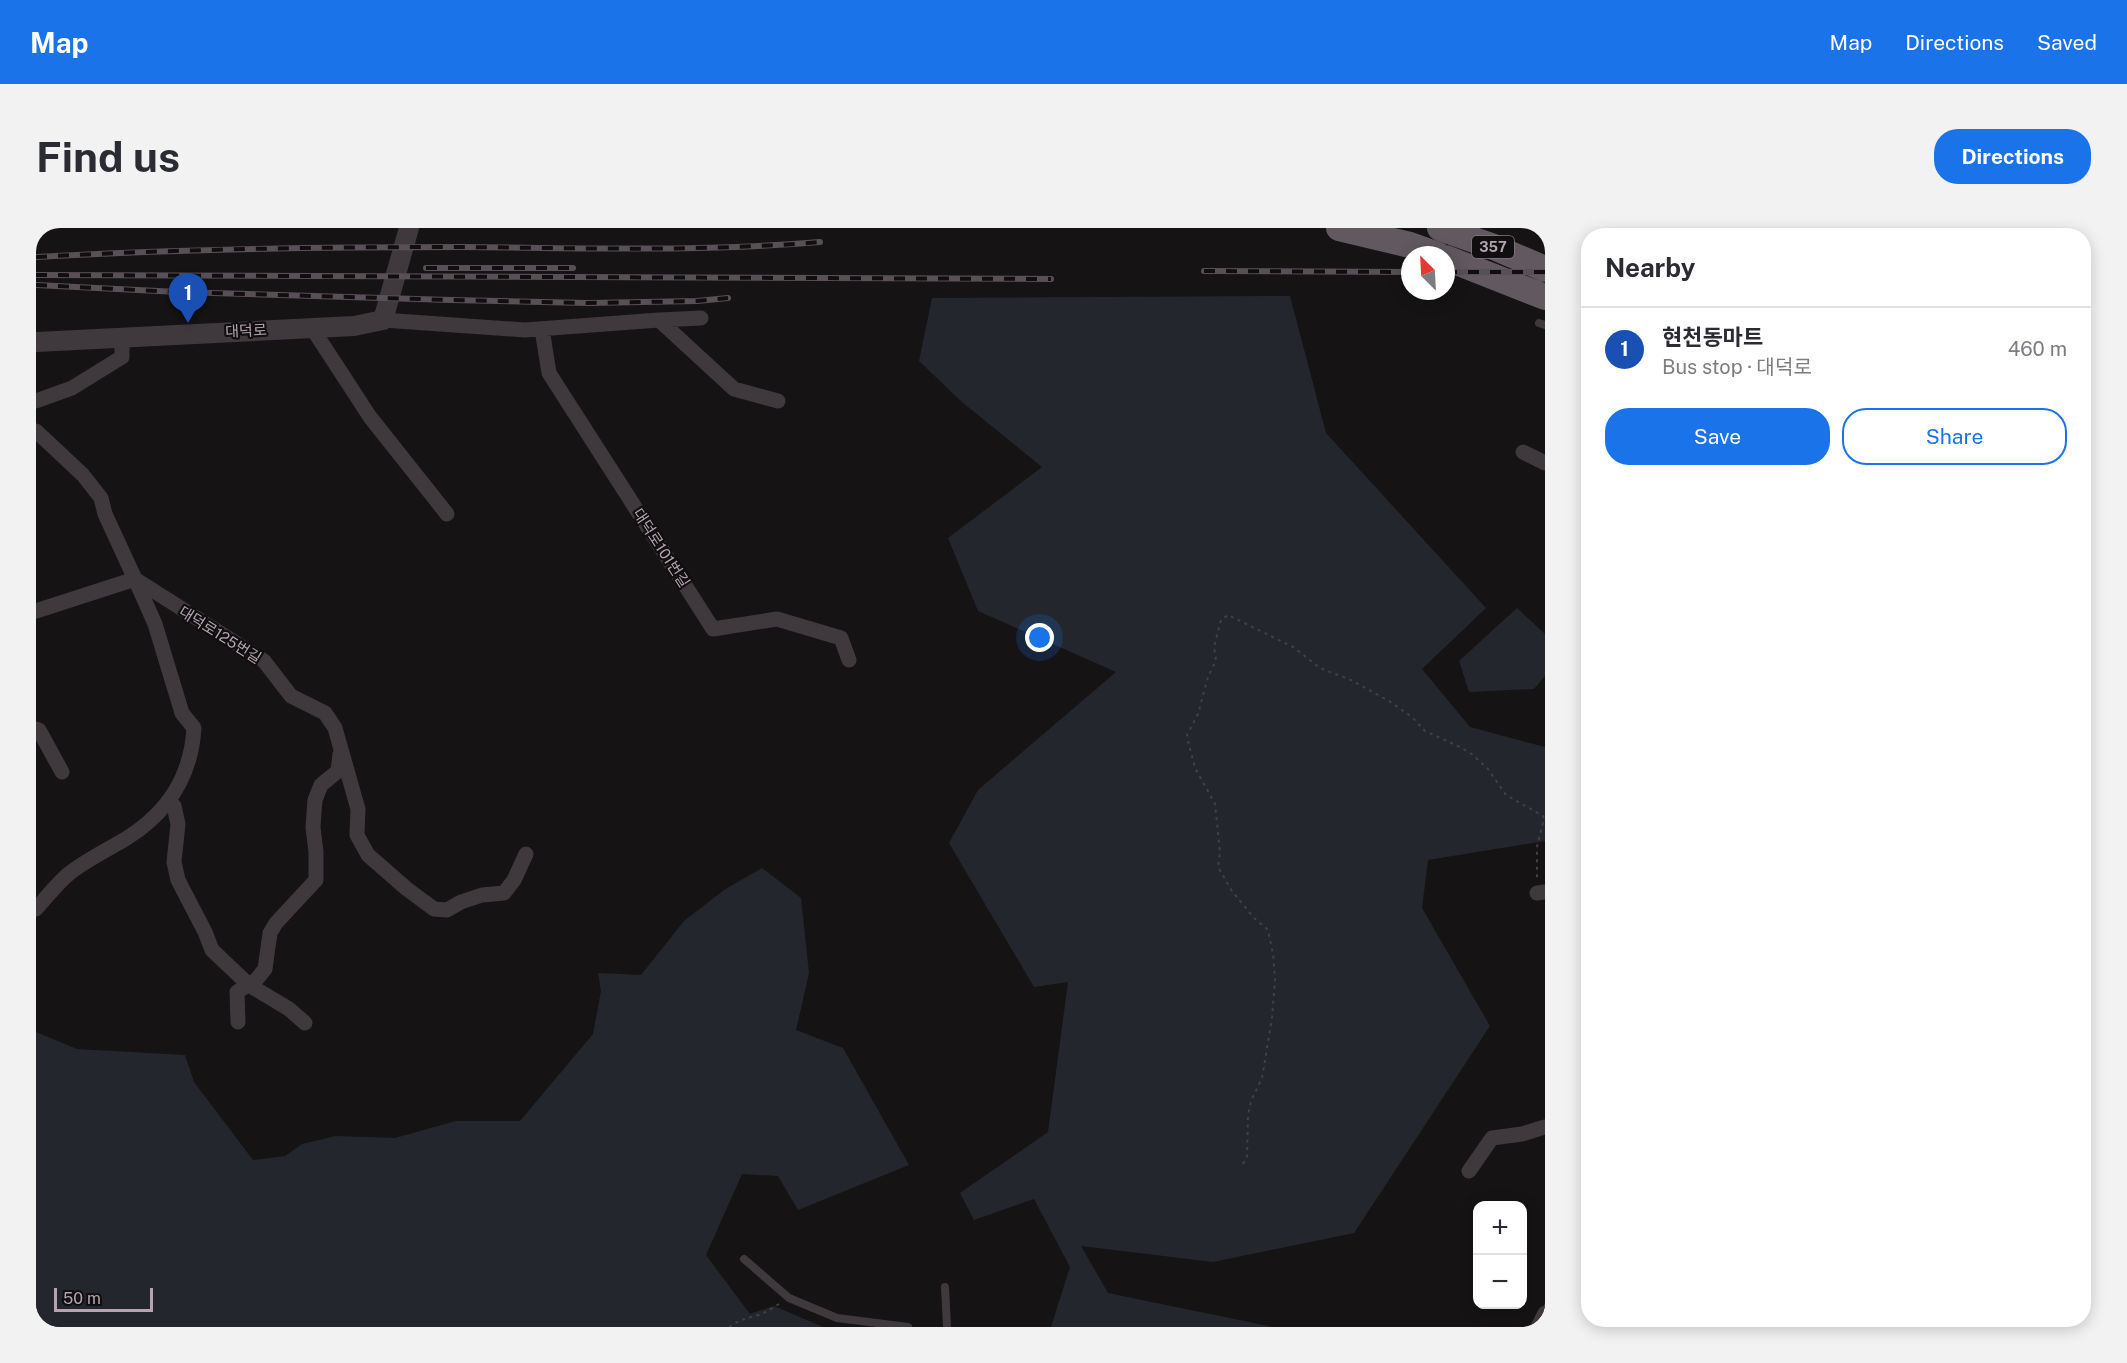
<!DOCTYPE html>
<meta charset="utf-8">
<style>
:root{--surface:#fff;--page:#f2f2f3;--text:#2b2b33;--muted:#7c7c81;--line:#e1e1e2;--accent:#1a73e8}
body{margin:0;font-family:"Public Sans","Noto Sans KR",sans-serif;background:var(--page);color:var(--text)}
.controls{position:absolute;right:18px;bottom:18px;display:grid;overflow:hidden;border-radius:12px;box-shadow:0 3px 15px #0003}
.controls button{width:54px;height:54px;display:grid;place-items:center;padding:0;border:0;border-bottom:2px solid var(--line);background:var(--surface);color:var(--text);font:30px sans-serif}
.compass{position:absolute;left:1365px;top:18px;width:54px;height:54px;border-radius:50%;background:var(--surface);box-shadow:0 3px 15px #0003;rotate:336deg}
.scale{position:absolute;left:18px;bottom:15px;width:99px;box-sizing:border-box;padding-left:6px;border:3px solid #b6a4b3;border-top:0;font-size:16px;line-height:21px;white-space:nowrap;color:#b6a4b3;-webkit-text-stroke:4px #100e0f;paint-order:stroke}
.you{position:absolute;left:1004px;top:410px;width:21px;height:21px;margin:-15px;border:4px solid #fff;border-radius:50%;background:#1a73e8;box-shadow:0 0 0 9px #1a73e833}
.badge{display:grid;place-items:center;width:39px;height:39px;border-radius:50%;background:var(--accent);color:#fff;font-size:20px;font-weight:700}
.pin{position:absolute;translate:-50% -50px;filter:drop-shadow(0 2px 3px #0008)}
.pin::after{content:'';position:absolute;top:32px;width:21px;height:18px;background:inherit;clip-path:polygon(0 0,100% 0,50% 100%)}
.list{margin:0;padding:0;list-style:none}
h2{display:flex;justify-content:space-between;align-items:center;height:78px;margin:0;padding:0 24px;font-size:26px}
h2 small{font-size:20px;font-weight:400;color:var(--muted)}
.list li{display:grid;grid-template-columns:39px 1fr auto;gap:18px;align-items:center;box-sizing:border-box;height:84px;padding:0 24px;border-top:2px solid var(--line)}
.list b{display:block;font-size:22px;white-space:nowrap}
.list p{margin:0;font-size:20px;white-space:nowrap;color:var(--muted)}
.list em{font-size:20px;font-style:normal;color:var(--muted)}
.actions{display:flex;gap:12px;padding:18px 24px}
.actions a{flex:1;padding:14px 0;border:2px solid var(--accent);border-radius:24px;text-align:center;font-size:21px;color:var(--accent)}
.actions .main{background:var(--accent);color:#fff}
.map{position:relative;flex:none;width:1509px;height:1099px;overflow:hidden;border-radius:24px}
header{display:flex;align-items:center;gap:36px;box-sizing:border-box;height:84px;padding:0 30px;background:var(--accent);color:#fff}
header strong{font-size:28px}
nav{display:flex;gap:33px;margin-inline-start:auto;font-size:21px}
.intro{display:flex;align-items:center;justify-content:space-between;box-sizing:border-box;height:144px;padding:0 36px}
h1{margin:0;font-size:42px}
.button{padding:15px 27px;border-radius:24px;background:var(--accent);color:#fff;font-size:21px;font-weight:700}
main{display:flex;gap:36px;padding:0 36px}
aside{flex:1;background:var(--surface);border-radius:24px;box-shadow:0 3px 15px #0003}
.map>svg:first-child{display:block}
.green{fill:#23272d}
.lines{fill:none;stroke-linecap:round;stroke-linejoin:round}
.path{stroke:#463e45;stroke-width:2;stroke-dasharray:3 4.5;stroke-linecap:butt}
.service{stroke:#3f383d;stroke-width:8}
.minor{stroke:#3f383d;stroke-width:15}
.tertiary{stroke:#3f383d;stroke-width:20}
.trunk{stroke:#625860;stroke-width:26}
.rail-casing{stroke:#595057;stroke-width:6}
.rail{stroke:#100e0f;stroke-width:4;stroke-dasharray:11;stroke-linecap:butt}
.labels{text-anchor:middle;stroke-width:4.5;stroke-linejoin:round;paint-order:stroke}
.shield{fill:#100e0f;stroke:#847782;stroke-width:1.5}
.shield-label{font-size:14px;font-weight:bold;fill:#b6a4b3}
.street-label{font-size:15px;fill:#b6a4b3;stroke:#100e0f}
</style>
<header>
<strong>Map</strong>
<nav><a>Map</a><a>Directions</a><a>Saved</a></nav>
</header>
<div class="intro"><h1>Find us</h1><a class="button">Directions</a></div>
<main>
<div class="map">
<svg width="1509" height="1099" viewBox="0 0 1509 1099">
<rect width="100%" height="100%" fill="#151314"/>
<path class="green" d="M1254,68L1290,205L1450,380L1386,441L1434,499L1509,519V613L1392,632L1386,680L1454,798L1318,1005L1177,1034L1045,1018L1072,1065L1237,1099H1015L1034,1039L998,971L938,992L924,965L1012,904L1032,754L998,759L913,615L942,562L1080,444L942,383L912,310L1006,239L926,174L883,133L896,70Z
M1481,380L1509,406V448L1498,461L1433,464L1423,433Z
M726,640L765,670L773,745L760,802L807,820L873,937L762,982L742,948L706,946L670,1027L714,1086L738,1078L787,1099H0V804L41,821L149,827L158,854L217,932L249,928L266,916L300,908L359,910L420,893H484L557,806L565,763L562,745L605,747L648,693L688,662Z"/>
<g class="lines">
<path class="path" d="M1207,936L1211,928L1212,887L1215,873L1226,850L1236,790L1239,751L1237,726L1232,702L1218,690L1196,663L1182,639L1184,624L1179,576L1159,540L1152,513L1151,507L1162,486L1172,449L1180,432L1178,419L1185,392L1192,387L1257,419L1284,440L1315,452L1353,473L1376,489L1389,503L1424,519L1437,527L1452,541L1470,567L1507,588L1508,591L1501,619V652
M693,1099L705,1092L726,1086L743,1076"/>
<path class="service" d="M1503,95L1509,97
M708,1031L753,1070L801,1090L872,1099
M909,1059L911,1099"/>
<path class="minor" d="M347,92L489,102L623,92L665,90
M623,92L698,161L742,173
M276,100L334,189L411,286
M506,101L513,145L677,401L741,391L805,410L813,432
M0,173L36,160L86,129V109
M0,203L47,247L65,270L69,286L99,351L228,433L255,468L289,485L299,500L322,581L321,607L332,627L371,661L398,681L411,682L425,674L446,667L468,665L478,652L490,626
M1487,224L1509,235
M0,383L99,351L119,396L146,485L158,500C155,549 132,584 91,610C73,621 52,631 35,644C22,654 11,669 0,681
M0,501L3,502L26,544
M132,574L138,578L142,596L138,634L142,652L169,704L176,722L213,757L253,781L269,795
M1501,665L1509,664
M202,794L201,764L220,752L229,741L234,705L240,695L280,652V624L277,599L279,572L285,557L302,543L304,526
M1433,943L1456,910L1486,906L1509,899
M1502,1099L1509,1085"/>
<path class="tertiary" d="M0,114L318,98L347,92L373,0"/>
<path class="trunk" d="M1303,0L1374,17L1402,27
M1404,0L1458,19L1509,41
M1410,30L1509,69"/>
<g class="rail-casing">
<path id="rail" d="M0,29C142,21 284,19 426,19C546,20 665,24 784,14
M390,40H537
M1168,43L1374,44
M1410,44H1509
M0,47L1015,51
M0,57L142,64L415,72L552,75L661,73L692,70"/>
</g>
<use href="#rail" class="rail"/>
</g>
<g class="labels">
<rect class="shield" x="1436" y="8" width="42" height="22" rx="4.5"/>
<g class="shield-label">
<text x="1457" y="24">357</text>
</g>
<g class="street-label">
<text transform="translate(210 103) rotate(-3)" y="5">대덕로</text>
<text transform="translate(625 320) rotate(57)" y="5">대덕로101번길</text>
<text transform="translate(184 407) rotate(32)" y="5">대덕로125번길</text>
</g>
</g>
</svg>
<div class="controls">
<button>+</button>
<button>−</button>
</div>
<svg class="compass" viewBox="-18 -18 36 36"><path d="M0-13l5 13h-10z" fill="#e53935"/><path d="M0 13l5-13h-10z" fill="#7c7c81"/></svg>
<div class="scale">50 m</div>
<div class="you"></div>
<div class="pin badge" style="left:152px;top:95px;background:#1a4fb4">1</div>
</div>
<aside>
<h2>Nearby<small></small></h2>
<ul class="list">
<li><span class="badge" style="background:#1a4fb4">1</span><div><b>현천동마트</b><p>Bus stop · 대덕로</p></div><em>460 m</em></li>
</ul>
<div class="actions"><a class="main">Save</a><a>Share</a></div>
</aside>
</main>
